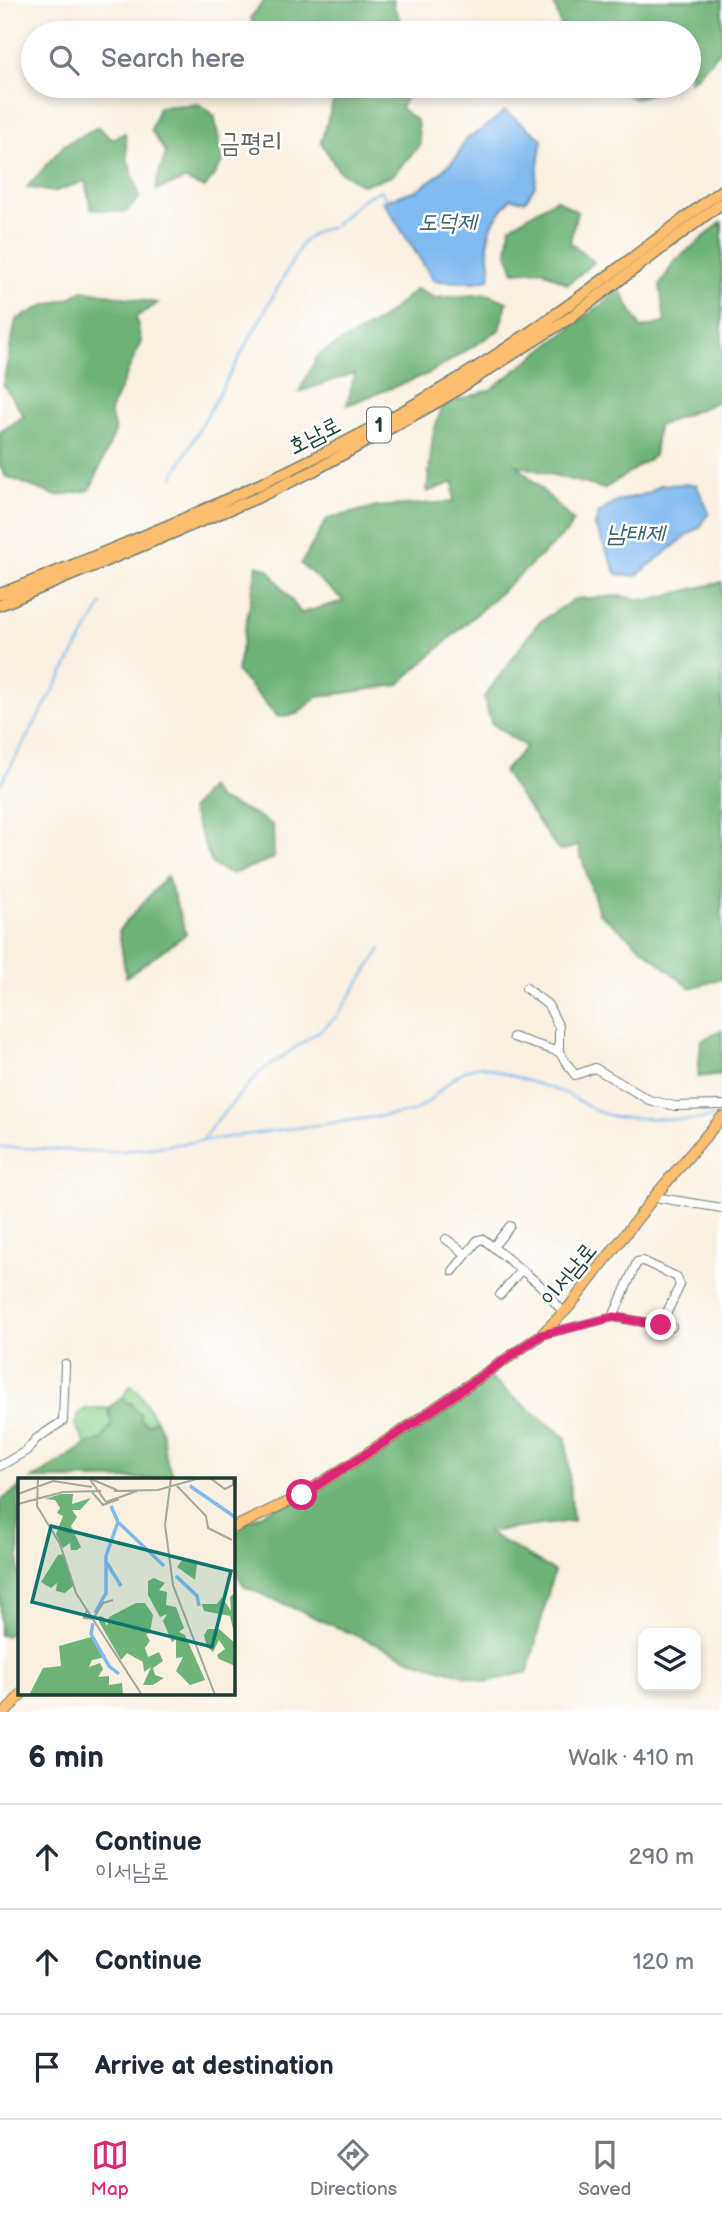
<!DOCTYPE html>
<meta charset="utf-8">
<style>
:root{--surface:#fff;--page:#f2f2f3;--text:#1f2937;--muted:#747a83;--line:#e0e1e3;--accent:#db2777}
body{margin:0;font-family:"Balsamiq Sans","Poor Story",sans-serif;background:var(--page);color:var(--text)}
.controls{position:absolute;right:21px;bottom:21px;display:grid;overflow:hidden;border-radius:14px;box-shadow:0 4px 10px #0003}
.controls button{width:63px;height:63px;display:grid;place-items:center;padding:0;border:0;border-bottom:2px solid var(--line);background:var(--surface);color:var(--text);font:35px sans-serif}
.stop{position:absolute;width:21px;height:21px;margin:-16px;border:5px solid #db2777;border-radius:50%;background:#fff}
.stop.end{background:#db2777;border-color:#fff;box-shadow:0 2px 7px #0008}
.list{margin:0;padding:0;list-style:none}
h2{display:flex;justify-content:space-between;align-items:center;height:91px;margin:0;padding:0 28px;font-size:30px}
h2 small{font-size:23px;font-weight:400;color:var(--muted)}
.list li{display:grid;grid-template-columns:46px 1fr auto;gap:21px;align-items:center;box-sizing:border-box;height:105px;padding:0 28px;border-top:2px solid var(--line)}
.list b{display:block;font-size:26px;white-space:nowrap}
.list p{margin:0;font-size:23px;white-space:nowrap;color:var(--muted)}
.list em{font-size:23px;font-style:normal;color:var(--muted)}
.icon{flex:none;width:38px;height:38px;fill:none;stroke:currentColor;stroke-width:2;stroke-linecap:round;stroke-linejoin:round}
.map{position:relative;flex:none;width:722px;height:1712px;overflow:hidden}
.search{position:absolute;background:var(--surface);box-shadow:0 4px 10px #0003;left:21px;right:21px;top:21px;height:77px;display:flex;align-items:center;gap:18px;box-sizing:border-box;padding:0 24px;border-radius:38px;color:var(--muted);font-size:26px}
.sheet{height:406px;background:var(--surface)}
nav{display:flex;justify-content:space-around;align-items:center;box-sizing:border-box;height:98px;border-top:2px solid var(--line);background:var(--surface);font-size:19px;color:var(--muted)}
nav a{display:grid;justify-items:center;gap:4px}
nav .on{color:var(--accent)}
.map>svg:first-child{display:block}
.green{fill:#89d28d;stroke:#548860;stroke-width:2}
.forest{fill:#6eb478;stroke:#467856;stroke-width:2}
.water{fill:#80baf1;stroke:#507c92;stroke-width:2}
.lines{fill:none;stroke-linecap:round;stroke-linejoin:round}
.stream{stroke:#80baf1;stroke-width:2}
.minor-casing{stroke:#6b7c71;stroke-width:10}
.major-casing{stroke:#6b7c71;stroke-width:12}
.highway-casing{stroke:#6b7c71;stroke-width:13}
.minor{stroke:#fff;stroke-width:8}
.major{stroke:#fcbd6e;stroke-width:10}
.highway{stroke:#fcbd6e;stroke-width:10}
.route{stroke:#db2777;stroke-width:9}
.labels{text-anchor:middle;stroke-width:5;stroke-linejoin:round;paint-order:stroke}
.shield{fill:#fff;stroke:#627771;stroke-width:2}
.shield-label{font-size:21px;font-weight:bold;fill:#1f3d34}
.street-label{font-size:23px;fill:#1f3d34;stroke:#fff}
.water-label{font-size:24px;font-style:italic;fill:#3c626d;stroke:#fff}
.quarter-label{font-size:26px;fill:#65665c;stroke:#fff}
.inset-river{fill:none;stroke:#80baf1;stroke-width:3.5}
.inset-road{fill:none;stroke:#a2a89c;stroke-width:2}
.view{fill:#0f766e;fill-opacity:0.15;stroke:#0f766e;stroke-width:3.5}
.inset-edge{fill:none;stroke:#1f3d34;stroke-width:3.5}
</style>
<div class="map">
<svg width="722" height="1712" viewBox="0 0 722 1712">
<rect width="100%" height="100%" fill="#fff"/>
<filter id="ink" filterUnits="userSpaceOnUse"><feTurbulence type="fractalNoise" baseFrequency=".0143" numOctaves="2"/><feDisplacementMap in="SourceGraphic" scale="14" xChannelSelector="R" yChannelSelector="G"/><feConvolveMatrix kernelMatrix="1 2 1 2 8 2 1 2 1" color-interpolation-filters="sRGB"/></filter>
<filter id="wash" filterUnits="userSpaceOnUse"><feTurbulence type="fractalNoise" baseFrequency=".00686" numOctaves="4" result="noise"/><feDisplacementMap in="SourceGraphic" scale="28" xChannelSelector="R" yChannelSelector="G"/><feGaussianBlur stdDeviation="1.57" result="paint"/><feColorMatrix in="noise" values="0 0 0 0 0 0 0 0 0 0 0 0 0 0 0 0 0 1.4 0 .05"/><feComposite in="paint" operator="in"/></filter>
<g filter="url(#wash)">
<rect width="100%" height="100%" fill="#f9f0e1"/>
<path class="green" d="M131,1386L138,1391L155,1419L148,1425L141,1420L140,1413L133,1409L122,1398Z
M88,1408H108L112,1423L103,1439L86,1445L75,1424L80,1412Z"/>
<path class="forest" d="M265,0H394L393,5L407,33H255L251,17Z
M553,0H722V49L694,79L689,81V33H563Z
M338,86H411L401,108L417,121L420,145L392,176L362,185L338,170L321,142Z
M609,86H674L635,99Z
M199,104L214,115L223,161L205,188L185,180L156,190L158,177L166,153L151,130L159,107Z
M98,127L112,139L125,133L127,158L140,197L126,212L91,209L85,181L53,192L27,187L64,145Z
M556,199L577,212L570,242L594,262L568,284L542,270L514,272L507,253L510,227Z
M722,222V400L658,426L654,456L604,489L517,465L573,521L568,531L398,685L317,697L297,714L278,717L237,672L257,565L268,569L301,613L344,601L301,564L327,519L375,507L453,502L454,482L427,492L433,434L443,405L490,390L620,290L641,328L665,323L660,285L674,262Z
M416,289L435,298L488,294L507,302L499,330L430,373L347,405L355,373L299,392L318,355L382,319Z
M82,290L158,303L136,317L141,342L110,411L115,432L90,490L56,496L5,476L0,466V432L24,416L3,384L16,320L43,306L71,298Z
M722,582V979L690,988L599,913L578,846L559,851L503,772L526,747L491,723L484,697L538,623L575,599L618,596L647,600Z
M209,787L218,799L250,812L273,825L274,858L232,874L213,866L191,810Z
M167,876L186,934L126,977L119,930Z
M722,1030V1074L698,1077L701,1041Z
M491,1379L566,1438L573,1521L487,1532L554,1571L528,1672L486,1682L410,1659L245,1587L233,1569V1528L302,1495L405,1429Z
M122,1398L126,1402L132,1403L133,1409L140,1413L141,1421L148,1425L155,1419C168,1435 159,1453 173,1474L160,1479H33L86,1445L103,1439L112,1423L108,1408Z
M19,1488V1630L5,1636L0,1635V1501Z"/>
<path class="water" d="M505,111L542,139L535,186L525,201L511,198C501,212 489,223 488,241C487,255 493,266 489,279L474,282L434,281L383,201L417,190L438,175L457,157L465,140L483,129Z
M696,484L709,513L700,527L685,537L636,576L617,574L595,526L599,513L618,501L649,493L660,485Z"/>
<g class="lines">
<path class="stream" d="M173,477L303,242L317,231L333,227L361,200L381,190L386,200
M0,785L102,604
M203,1140L213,1125L259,1073L326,1026L337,1016L381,949
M0,1147L109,1152L141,1149L412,1112C439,1100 448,1071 481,1066L565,1093L596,1111L614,1117L696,1120L713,1117"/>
</g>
</g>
<g filter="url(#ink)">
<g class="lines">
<g class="minor-casing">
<path id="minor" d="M526,988L548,1005L559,1027V1052L575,1075L595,1068L649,1100L675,1106L722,1105
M513,1037L559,1052
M654,1197L722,1208
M446,1239L466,1254
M493,1247L510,1226
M453,1271L478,1240L483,1239L539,1284L563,1312
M500,1295L521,1270
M613,1317L637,1262L643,1261L677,1277L680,1285L661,1325
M541,1335L613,1317L672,1327
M0,1466L26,1451L36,1439L63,1421L65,1364"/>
</g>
<g class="major-casing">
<path id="major" d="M233,1528L302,1495L405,1429L541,1335L569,1307L654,1197L722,1117
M6,1712L22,1693"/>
</g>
<g class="highway-casing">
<path id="highway" d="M0,594C151,535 301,472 441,389C540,331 630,259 722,190
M0,605L257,498L313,471L441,400L568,319L722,203"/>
</g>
<use href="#minor" class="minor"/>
<use href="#major" class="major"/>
<use href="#highway" class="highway"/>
</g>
</g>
<g class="lines" filter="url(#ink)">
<path class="route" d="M302,1495L405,1429L541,1335L614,1317L661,1325"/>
</g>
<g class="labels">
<rect class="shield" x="367" y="407.5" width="24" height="35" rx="5"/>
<g class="shield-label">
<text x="379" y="432">1</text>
</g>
<g class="street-label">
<text transform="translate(314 435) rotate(-27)" y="8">호남로</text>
<text transform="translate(568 1274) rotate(-51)" y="8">이서남로</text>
</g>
<g class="water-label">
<text x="447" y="230">도덕제</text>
<text x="635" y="541">남태제</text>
</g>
<g class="quarter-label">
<text x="251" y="151">금평리</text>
</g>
</g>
<g transform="translate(18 1478)">
<rect width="217" height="217" fill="#f9f0e1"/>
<path d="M43,16H55L54,26L73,20L62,32H54L59,39L53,48L63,69L59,72H53L52,65L45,70L38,56L45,38L39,35L42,30L37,22L27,21ZM46,76L55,108L47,115L38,113L39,105L33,110L23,104L40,77ZM166,80L179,86L177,102L159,89ZM136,100L147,105L141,112L149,114L148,127L158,129L166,150L161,154L167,157L187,202L172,207L158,193L165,179L158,180V161L154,164L145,143L149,136L142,139L130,117V103ZM217,114V155H216L212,138L186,133L184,126H199L204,119L213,133L212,119ZM118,125H127L135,137L132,155L128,156L132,163L127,170L130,179L141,174L145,183L135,190L137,197L146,200L135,207H125L133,189L126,194L125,184L109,175L103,182L81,144V138L85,139L89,148L91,139ZM190,151H201L217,165V188L201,181L199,177L207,171L201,162L195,174L189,169L186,157ZM73,159L88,179L74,182L71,189L82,185L85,191L80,199L91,198V207L104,205L105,217H11L25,190L43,188L41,168Z" fill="#6eb478"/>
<path class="inset-river" d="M172,8L217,39M101,45L146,88M89,85L103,108M158,98L179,118L181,128M77,135L88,115V78L100,44L93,28M75,145L73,156L91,188L101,196"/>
<path class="inset-road" d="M20,0L19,28L42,66L58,115L124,217M71,0L88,24L119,13M153,0L147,47L155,107L197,217M192,0L207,11L215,7V0M73,1L99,12M159,8L188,38L190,50L214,62M96,13L140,12L182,0M74,14L85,27L101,21M0,16L35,3L74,9M0,26L45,14L83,13M69,132L66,140L75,141L85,125L95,122"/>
<path class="view" d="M33,48L213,93L194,169L14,124Z"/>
<rect width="217" height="217" class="inset-edge"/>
</g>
</svg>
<div class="controls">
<button><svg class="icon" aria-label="layers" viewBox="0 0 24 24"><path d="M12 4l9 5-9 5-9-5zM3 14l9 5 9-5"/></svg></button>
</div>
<div class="stop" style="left:302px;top:1495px"></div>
<div class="stop end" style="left:661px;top:1325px"></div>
<div class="search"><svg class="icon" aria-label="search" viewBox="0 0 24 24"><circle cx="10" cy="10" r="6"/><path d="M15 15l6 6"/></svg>Search here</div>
</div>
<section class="sheet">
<h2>6 min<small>Walk · 410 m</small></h2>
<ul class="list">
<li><svg class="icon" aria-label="ahead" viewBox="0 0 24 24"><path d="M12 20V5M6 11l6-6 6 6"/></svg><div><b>Continue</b><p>이서남로</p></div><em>290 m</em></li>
<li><svg class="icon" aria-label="ahead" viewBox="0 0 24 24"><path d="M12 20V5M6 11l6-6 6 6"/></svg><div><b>Continue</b></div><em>120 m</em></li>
<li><svg class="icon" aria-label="arrive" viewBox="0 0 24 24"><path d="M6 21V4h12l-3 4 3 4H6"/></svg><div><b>Arrive at destination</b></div></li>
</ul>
</section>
<nav>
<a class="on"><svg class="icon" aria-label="map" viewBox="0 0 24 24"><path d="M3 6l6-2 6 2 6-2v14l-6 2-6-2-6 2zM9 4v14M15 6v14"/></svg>Map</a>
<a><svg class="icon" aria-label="directions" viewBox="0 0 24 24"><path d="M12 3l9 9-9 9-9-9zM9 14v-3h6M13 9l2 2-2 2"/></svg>Directions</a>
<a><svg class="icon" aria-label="saved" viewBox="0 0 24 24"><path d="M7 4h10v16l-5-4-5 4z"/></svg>Saved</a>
</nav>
